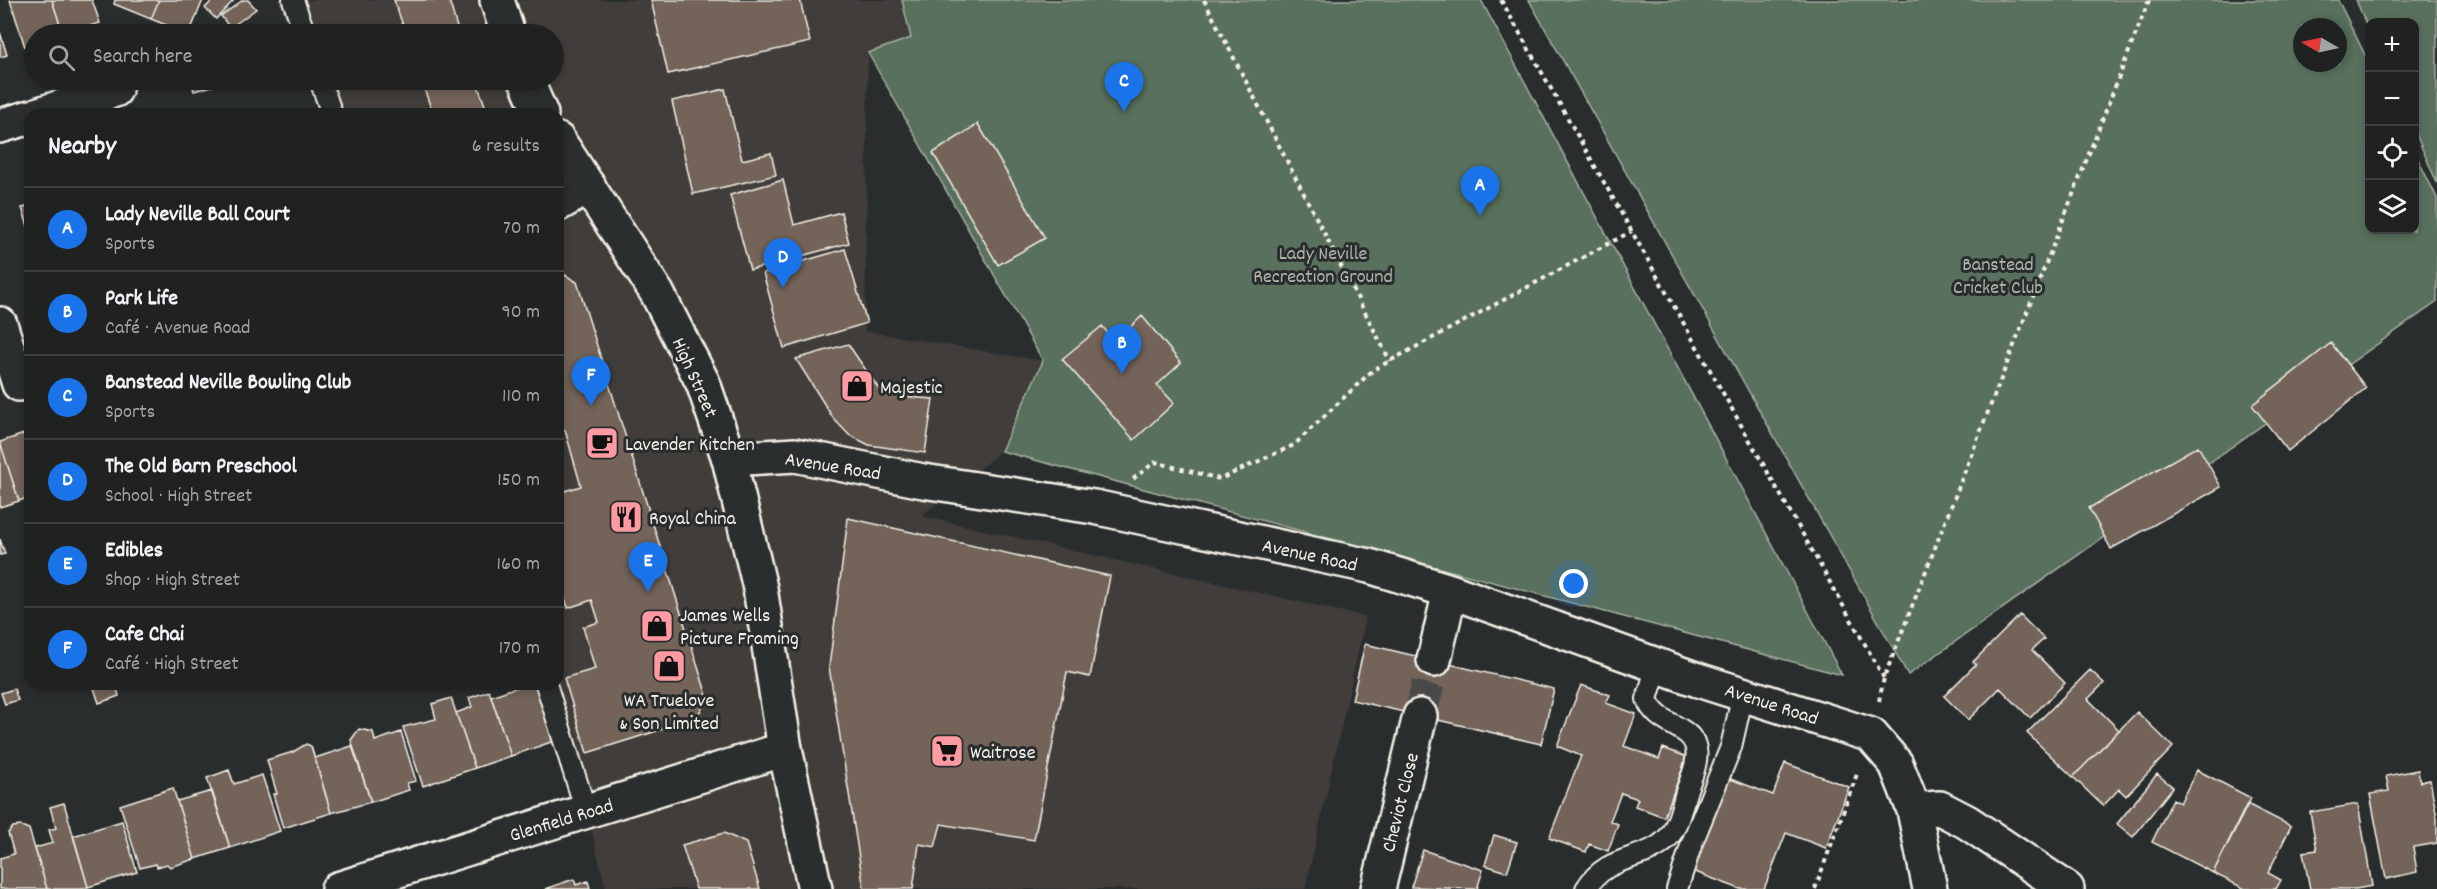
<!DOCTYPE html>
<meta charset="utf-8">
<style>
:root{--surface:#202222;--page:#282a2a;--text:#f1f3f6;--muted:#a2a4a5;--line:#3d3f40;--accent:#1a73e8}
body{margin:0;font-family:Dekko,sans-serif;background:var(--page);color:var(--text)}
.controls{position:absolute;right:18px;top:18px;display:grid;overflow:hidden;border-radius:12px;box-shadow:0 3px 9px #0003}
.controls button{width:54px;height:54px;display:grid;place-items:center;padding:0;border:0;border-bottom:2px solid var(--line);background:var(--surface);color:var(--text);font:30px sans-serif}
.compass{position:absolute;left:2293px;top:18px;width:54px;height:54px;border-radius:50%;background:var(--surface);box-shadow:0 3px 9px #0003;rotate:279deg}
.you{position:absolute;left:1574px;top:584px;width:21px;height:21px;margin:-15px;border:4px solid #fff;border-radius:50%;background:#1a73e8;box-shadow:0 0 0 9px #1a73e833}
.badge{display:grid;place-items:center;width:39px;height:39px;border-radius:50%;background:var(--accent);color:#fff;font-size:20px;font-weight:700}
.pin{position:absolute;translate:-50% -50px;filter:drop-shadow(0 2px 3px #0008)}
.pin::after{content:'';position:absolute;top:32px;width:21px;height:18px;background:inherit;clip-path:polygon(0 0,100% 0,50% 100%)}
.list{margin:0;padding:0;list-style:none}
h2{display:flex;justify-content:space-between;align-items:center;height:78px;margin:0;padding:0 24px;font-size:26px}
h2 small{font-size:20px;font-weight:400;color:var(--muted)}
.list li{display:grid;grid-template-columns:39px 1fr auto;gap:18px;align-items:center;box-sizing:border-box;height:84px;padding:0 24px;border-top:2px solid var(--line)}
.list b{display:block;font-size:22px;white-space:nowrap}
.list p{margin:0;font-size:20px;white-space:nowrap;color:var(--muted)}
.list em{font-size:20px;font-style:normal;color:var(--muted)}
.icon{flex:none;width:33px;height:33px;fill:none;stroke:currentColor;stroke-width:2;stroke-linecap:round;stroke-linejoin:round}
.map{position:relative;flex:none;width:2437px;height:889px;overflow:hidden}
.search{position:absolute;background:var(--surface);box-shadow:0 3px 9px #0003;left:24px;top:24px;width:540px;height:66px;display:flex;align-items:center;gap:15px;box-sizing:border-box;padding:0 21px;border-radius:33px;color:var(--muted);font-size:22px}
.panel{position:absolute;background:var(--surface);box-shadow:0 3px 9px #0003;left:24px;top:108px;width:540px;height:582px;border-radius:18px}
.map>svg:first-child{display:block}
.built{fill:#403e3b}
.green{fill:#59705d;stroke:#a6b0a2;stroke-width:1.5;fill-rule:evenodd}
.building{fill:#736459;stroke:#f4f1e8;stroke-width:1.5}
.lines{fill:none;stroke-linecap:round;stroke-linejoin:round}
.minor-tunnel{stroke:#484a4a;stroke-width:33;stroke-dasharray:33 16;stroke-linecap:butt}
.service-casing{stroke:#f4f1e8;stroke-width:24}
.minor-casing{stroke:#f4f1e8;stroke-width:38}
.secondary-casing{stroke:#f4f1e8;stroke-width:38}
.path{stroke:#f4f1e8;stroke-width:4;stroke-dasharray:4.5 4.5;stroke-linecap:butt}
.service{stroke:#2a2d2e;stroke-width:20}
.minor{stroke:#2a2d2e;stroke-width:33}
.secondary{stroke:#2a2d2e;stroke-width:33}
.labels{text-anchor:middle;stroke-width:6;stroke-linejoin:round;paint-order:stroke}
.park-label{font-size:20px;fill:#aeb7a9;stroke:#2a2d2e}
.street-label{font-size:20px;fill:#f4f1e8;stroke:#2a2d2e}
.poi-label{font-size:20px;fill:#f4f1e8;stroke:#2a2d2e;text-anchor:start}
</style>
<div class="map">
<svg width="2437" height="889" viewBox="0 0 2437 889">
<rect width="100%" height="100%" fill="#2a2d2e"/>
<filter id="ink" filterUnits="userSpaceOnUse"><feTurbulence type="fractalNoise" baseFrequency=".0167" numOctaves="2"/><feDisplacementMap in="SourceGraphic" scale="12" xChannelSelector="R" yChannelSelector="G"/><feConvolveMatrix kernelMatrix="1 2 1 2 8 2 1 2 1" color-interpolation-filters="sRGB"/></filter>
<g filter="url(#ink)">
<path class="built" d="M278,0H902L911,38L868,53L865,331L1043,361L1001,451L921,516L1366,617L1305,889H606L576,767L548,684H558V114H320L307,80H554V34H291Z"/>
<path class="green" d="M902,0H1481L1842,675L1001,451L1043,361L868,53L911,38Z
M1529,0H2338L2369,63L2370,230H2414L2415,153L2437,198V302L1908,675ZM2302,27H2338V63H2302Z
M2356,0H2437V183L2415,132L2414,22H2370L2369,31Z"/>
<path class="building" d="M10,0H52L63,34H34V44L25,47Z
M52,0H92L100,23L63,34Z
M115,0H159L151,19L114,4Z
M159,0H203L189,34L151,19Z
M213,0H234L216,19L205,8Z
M243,0H248L256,9L230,28L221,16Z
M394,0H449L459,34H406Z
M651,0H800L810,42L668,74Z
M251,29L253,34H232Z
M0,32L7,55L0,57Z
M191,80H233L194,91Z
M421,80H476L488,114H433Z
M725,89L742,160L771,153L776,175L693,194L672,101Z
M978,124L1045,238L998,265L933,153Z
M783,180L794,225L841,212L849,243L750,270L730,195Z
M30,206V232L22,208Z
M845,249L867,323L784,348L763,273Z
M558,271L577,282L708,699L695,719L587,753L564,678L595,669L583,627L599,622L592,600L568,608L562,589L558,590V493L581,486L565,430L558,432Z
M1142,316L1181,363L1157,385L1174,403L1134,440L1062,359L1102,326L1115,342Z
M2331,343L2366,388L2288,451L2252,405Z
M848,344L883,395L933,399L925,453L869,445L849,435L833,418L796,359Z
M30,432V497L19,501L0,442Z
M0,442L19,501L0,507Z
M2198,446L2221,487L2111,549L2089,508Z
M848,518L1110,576L1090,677L1067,672L1034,840L941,824L935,847L919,844L913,889H864L829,667Z
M0,539L5,554L0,555Z
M2020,615L2044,639L2032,650L2065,683L2030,718L2000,688L1968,720L1944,696L1976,664L1973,662Z
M1365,644L1554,689L1541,744L1352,700Z
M2090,670L2104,683L2088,699L2119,730L2073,777L2027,733Z
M97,684H116L119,696L99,703L93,685Z
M526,684H539L557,740L511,756L491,696Z
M1581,685L1610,695L1606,703L1636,714L1624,746L1659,759L1663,748L1687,757L1664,817L1635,806L1638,799L1621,793L1610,821L1618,824L1608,851L1589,844L1586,852L1549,838L1581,756L1557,746Z
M14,689L18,700L5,704L1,693Z
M489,691L511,756L475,768L456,713L472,707L469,698Z
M451,698L475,768L423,786L403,727L436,719L432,704Z
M2137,712L2173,747L2126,796L2119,789L2103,806L2073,777Z
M359,729L373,732L375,741L401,732L416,781L407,783L409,790L371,802L351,740Z
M306,744L311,746L331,813L283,828L273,794H277L267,760L293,752Z
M352,746L371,802L331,813L315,758Z
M1785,763L1849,787L1826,848L1786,833L1764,889H1740L1690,870L1725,777L1773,795Z
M229,770L234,784L262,775L280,831L230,848L207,778Z
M2197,770L2251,798L2213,873L2152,842L2173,799L2180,803Z
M2418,770L2420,782L2430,780L2437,818V843L2413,847L2417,872L2386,879L2370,794L2389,791L2386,776Z
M2157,774L2173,787L2133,837L2117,824Z
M173,788L195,859L170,867L167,864L157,867L156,864L140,868L120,805Z
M212,791L230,848L195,859L177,801Z
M64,803L88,887L82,889H47L35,848L53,843L49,830L56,828L50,807Z
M2247,804L2291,826L2268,873L2281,880L2276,889H2245L2213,873Z
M2358,804L2372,886L2356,889H2310L2303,852L2317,850L2310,812Z
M122,821L137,872L88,887L73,836Z
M21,826L29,829L47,889H0V858L14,854L8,833L13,827Z
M724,833L746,843L760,889H696L682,845Z
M1494,835L1517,842L1507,872L1485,865Z
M1423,850L1483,870L1477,889L1411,887Z
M574,879L576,885L588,881L590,889H545Z"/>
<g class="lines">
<path class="minor-tunnel" d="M1420,716L1434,660"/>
<g class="service-casing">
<path id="service" d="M293,0L305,34
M320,80L332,114
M546,684L586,811
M1586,889C1606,854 1645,861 1666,840C1678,828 1682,805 1687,789C1692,776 1700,758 1695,745C1689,725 1656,725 1647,699L1657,666
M1677,889L1692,843L1731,747L1743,694"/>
</g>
<g class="minor-casing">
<path id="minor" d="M39,114L115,90
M0,126L30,117
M558,204L589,187
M0,324L19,384
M729,459L795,455L923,481L1094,507L1369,566L1450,591L1698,680L1871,735L1896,764L1914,810L1930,889
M1434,660L1450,591
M1914,810L1940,808L1967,822L2067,889
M338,889L785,749
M1378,889L1420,716"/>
</g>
<g class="secondary-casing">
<path id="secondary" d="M497,0L508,34
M526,80L541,114
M558,140L657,293L703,383L729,459L760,588L785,749L815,889"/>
</g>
<path class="path" d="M1204,0L1390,361
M1501,0L1884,678
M1133,479L1155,462L1220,479L1294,445L1373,370L1632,231
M1879,701L1884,678L2149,0
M1815,889L1857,774"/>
<use href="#service" class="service"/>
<use href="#minor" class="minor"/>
<use href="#secondary" class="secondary"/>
</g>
</g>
<defs>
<g id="shop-square" transform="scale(1.725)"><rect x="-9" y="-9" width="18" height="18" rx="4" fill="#ff9aa2" stroke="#2a2d2e"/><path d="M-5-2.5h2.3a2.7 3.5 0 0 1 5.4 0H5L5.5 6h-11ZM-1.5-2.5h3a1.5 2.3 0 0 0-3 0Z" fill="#111"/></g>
<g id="cafe-square" transform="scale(1.725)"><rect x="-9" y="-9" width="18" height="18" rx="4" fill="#ff9aa2" stroke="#2a2d2e"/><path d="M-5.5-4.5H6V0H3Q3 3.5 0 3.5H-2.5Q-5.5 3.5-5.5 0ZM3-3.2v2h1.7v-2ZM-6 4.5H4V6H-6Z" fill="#111"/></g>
<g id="restaurant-square" transform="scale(1.725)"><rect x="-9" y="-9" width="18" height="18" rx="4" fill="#ff9aa2" stroke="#2a2d2e"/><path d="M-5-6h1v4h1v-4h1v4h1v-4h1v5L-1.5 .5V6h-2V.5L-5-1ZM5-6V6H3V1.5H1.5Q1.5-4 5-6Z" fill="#111"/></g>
<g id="supermarket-square" transform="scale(1.725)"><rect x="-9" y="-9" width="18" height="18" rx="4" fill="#ff9aa2" stroke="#2a2d2e"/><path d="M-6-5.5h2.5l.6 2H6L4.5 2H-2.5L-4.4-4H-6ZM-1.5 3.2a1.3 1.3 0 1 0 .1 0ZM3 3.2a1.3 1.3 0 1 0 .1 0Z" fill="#111"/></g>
</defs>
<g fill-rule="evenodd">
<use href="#shop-square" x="857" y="386"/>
<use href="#cafe-square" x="602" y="443"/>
<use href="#restaurant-square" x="626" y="517"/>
<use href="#shop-square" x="657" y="626"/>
<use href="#shop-square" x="669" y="666"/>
<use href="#supermarket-square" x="947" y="751"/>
</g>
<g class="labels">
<g class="park-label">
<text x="1323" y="259">Lady Neville<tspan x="1323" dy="23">Recreation Ground</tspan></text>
<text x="1998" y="270">Banstead<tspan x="1998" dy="23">Cricket Club</tspan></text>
</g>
<g class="street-label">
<text transform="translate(696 377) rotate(66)" y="7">High Street</text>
<text transform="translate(833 465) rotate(9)" y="7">Avenue Road</text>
<text transform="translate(1310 554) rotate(12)" y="7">Avenue Road</text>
<text transform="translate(1772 703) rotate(18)" y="7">Avenue Road</text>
<text transform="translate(1399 802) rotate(-76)" y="7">Cheviot Close</text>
<text transform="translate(561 819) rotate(-17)" y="7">Glenfield Road</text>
</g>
<g class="poi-label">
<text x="880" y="393">Majestic</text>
<text x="625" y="450">Lavender Kitchen</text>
<text x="649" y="524">Royal China</text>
<text x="680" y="621">James Wells<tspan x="680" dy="23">Picture Framing</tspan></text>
<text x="669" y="706" text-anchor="middle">WA Truelove<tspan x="669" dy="23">&amp; Son Limited</tspan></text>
<text x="970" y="758">Waitrose</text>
</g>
</g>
</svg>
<div class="controls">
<button>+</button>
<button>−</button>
<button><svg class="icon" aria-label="locate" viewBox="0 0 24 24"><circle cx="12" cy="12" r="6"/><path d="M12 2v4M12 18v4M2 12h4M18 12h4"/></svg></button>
<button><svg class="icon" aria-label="layers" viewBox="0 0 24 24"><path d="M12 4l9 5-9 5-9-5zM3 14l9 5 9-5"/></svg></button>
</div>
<svg class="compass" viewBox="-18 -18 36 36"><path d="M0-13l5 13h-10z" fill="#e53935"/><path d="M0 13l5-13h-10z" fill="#a2a4a5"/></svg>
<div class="you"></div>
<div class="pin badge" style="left:1480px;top:216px">A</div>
<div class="pin badge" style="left:1122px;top:374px">B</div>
<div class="pin badge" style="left:1124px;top:112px">C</div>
<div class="pin badge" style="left:783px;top:288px">D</div>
<div class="pin badge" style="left:648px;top:592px">E</div>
<div class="pin badge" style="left:591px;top:406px">F</div>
<div class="search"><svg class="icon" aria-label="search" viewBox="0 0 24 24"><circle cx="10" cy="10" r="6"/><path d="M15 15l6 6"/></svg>Search here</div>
<section class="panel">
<h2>Nearby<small>6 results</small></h2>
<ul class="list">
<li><span class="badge">A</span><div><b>Lady Neville Ball Court</b><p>Sports</p></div><em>70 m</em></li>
<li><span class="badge">B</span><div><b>Park Life</b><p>Café · Avenue Road</p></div><em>90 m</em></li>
<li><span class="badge">C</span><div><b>Banstead Neville Bowling Club</b><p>Sports</p></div><em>110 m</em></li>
<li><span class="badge">D</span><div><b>The Old Barn Preschool</b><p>School · High Street</p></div><em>150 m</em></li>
<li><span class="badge">E</span><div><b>Edibles</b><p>Shop · High Street</p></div><em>160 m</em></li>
<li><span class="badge">F</span><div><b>Cafe Chai</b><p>Café · High Street</p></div><em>170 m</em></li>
</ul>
</section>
</div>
